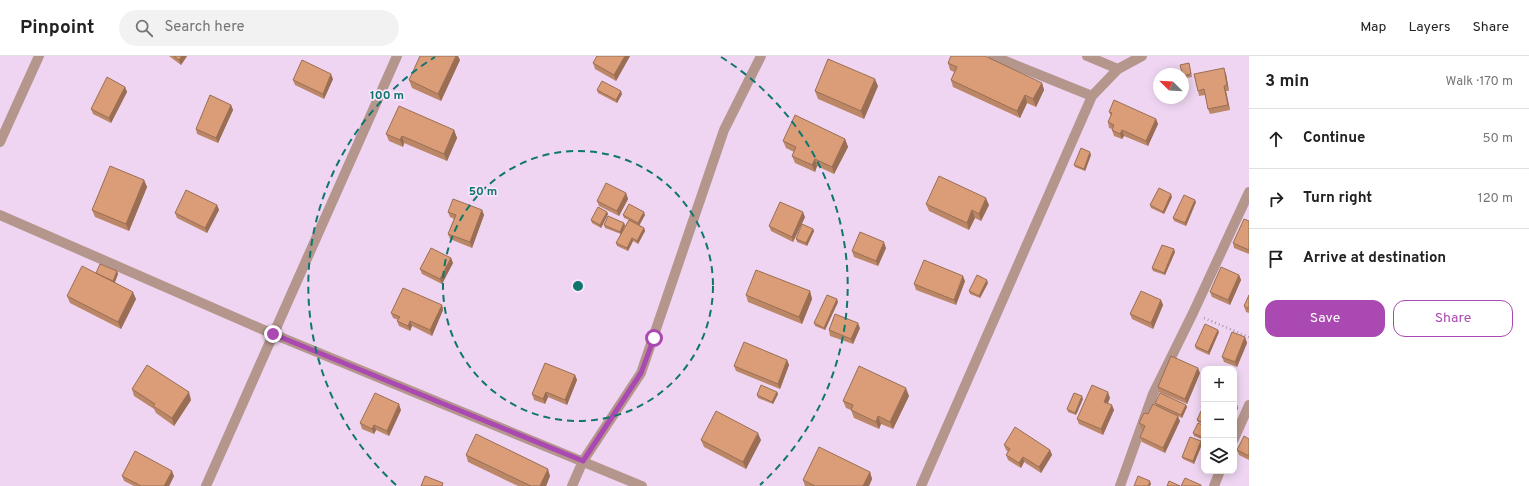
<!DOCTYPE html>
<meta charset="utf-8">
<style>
:root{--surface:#fff;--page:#f2f2f2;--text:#222;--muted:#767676;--line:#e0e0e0;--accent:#aa49b1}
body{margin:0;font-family:Overpass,sans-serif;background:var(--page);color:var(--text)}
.controls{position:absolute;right:12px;bottom:12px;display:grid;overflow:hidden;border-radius:8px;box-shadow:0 2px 10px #0003}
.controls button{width:36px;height:36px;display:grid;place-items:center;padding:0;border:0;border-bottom:1px solid var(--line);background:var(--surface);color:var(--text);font:20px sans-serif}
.compass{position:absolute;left:1153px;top:12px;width:36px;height:36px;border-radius:50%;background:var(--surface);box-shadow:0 2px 10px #0003;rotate:294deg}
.stop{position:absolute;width:12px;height:12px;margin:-9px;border:3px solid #aa49b1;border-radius:50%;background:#fff}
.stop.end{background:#aa49b1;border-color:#fff;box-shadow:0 1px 4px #0008}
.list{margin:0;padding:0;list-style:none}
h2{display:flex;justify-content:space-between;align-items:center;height:52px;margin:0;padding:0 16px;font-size:17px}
h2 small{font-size:13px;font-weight:400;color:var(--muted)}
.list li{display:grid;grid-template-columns:26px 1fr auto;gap:12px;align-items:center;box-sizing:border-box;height:60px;padding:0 16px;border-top:1px solid var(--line)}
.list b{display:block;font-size:15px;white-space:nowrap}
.list em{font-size:13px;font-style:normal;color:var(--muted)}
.actions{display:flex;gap:8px;padding:12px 16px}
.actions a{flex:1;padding:9px 0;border:1px solid var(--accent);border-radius:12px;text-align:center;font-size:14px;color:var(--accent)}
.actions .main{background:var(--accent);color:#fff}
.icon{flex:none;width:22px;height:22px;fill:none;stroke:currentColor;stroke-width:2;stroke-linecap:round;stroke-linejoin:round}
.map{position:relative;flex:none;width:1249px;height:430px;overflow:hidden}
header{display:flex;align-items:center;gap:24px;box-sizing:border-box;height:56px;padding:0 20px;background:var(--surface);border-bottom:1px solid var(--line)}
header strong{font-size:19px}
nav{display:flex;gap:22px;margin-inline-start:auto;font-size:14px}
.search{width:280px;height:36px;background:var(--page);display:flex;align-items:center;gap:10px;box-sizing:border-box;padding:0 14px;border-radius:22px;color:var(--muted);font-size:15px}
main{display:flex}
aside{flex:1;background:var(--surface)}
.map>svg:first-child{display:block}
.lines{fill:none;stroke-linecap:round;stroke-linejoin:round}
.path{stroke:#aa96ac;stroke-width:2.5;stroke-dasharray:1 3;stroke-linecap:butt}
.minor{stroke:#b5968c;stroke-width:10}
.wall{fill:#bb8767}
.shaded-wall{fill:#996e54}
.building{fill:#da9d78;stroke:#996e54}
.route{stroke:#aa49b1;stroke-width:5}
.ring{fill:none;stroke:#0f766e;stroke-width:2;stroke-dasharray:7 5}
.centre{fill:#0f766e;stroke:#f9e4fb;stroke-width:2}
.ring-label{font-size:12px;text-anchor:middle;font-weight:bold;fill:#0f766e;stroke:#f9e4fb;stroke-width:3.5;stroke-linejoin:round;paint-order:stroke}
</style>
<header>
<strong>Pinpoint</strong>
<div class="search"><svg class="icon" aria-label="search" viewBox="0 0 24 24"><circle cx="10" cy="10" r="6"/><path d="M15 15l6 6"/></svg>Search here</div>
<nav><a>Map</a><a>Layers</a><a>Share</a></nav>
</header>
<main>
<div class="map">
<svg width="1249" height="430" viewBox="0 0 1249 430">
<rect width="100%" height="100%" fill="#efd5f2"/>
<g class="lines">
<path class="path" d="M1204,262L1249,281"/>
<path class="minor" d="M993,0L1092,40
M1087,0L1118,13
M0,86L39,0
M0,159L273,278L642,430
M1234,383L1249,349
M206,430L397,0
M572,430L583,405L641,317L724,74L761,0
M921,430L1092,40L1118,13L1142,0
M1120,430L1153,338L1193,257L1249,136
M1214,430L1220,415"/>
</g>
<path class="wall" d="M169,0H187L181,9Z
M597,0H630L616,25L595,13L593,7Z
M460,4L441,45L412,32L409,24Z
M948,7L1042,27L1044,34L1036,51L1027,47L1020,62L953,31L951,24L954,16L950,14Z
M1189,7L1192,21L1184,22L1183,20Z
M1226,18L1229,35H1226L1230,54L1210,58L1208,53L1205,39L1199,40L1198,35Z
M333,23L324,43L295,29L293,24Z
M878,30L864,63L818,43L815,35Z
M125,31L127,36L111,67L93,58L91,53Z
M597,34L622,38L617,47L598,37Z
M231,49L233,54L218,87L197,78L196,73Z
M1109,56L1156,63L1158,68L1148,90L1124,80L1122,83L1114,80L1112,74V73L1109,72L1108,66L1111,60Z
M454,74L457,82L447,105L404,87L403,91L389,85L386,78Z
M845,83L848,91L834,118L817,110L815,116L795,107L792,100L794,96L786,92L783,85Z
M1091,99L1085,115L1075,111L1074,109Z
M144,124L147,131L129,175L95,161L92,154Z
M626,137L628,143L619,160L599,150L597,145Z
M1172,141L1164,158L1151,152L1150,149Z
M1196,146L1186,170L1174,165L1173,162Z
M926,148L989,149L981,165L975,162L969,174L929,155Z
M217,149L219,154L207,177L177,162L175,157Z
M482,154L484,159L472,192L450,183L448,178L454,163L450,161L448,156Z
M607,156L608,158L601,172L592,167L591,164Z
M623,159H645L639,169L644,172L645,175L638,188L633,185L628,195L617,190L616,187L621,178L605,172L604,169H625L623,173L629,164L624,162Z
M805,161L793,186L771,175L769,170Z
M1249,165V198L1234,192L1233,187Z
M813,173L814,175L807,190L797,186L796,183Z
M886,192L878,210L854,201L852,195Z
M1175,196L1165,219L1153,215L1152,212Z
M451,202L453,207L442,228L422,218L420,213Z
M117,215L118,218L115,226L136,243L121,273L70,247L67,240L96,217Z
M1239,219L1241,224L1230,249L1212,241L1210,236Z
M965,225L956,249L916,234L914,228Z
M988,227L980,242L970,238L969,235Z
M810,235L812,243L802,268L748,246L746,239Z
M1249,239V257L1246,256L1244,250Z
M1161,244L1163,249L1153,273L1132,263L1130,258Z
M838,246L825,274L815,270L814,267Z
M442,249L443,254L432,280L412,270L410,275L399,270L397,265L398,264L393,262L391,257Z
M860,272L853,288L830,280L829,274Z
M1219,276L1209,299L1196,293L1195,290Z
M1245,281L1247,287L1237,311L1224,306L1222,301Z
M787,304L789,309L780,333L736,315L734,310Z
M1200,317L1187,348L1159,336L1158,331Z
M575,319L577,324L567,349L548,341L545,348L534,344L532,338Z
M132,333L191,344L174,370L156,357L154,353L134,340Z
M777,336L778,338L773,348L758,342L757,339Z
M909,340L893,373L881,368L879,373L854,362L851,354L846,352L843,345Z
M1110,342L1108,347L1114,354L1103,379L1079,368L1077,363Z
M1083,343L1076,359L1068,356L1067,353Z
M1155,347L1186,349L1187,351L1182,362L1161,352L1180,365L1165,397L1142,386L1140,381L1143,373H1141L1139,367L1156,350Z
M401,354L389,380L376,374L374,378L362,373L360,367Z
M1204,356V369L1198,366L1197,364Z
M1204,370V384L1194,380L1193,377Z
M1249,383V404L1239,399L1237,394Z
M701,384H761L746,413L704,391Z
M1201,385L1202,388L1194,408L1183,403L1182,401Z
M1004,389L1050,394L1052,399L1041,417L1024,406L1021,412L1008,404L1006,399L1008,396L1006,394Z
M466,399L550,420L546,430H518L468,406Z
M870,416L872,423L869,430H805L803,424Z
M122,420H174L169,430H134L124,425Z"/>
<path class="shaded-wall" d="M182,0H187L181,9L179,4Z
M456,0H458L460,4L441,45L438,38Z
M625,0H630L616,25L614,19Z
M1224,12L1226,18L1229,35L1227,29Z
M331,18L333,23L324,43L323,38Z
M875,23L878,30L864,63L861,55Z
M1042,27L1044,34L1036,51L1033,43Z
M1224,30L1226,35L1230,54L1228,49Z
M125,31L127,36L111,67L109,62Z
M621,35L622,38L617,47L616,44Z
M1025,39L1027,47L1020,62L1017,55Z
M231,49L233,54L218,87L216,82Z
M1156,63L1158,68L1148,90L1146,85Z
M454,74L457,82L447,105L444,98Z
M1122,74L1124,80L1122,83L1120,78Z
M402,80L404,87L403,91L400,84Z
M845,83L848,91L834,118L832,111Z
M1090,96L1091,99L1085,115L1084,113Z
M815,103L817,110L815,116L812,109Z
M144,124L147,131L129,175L126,168Z
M626,137L628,143L619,160L617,155Z
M1171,138L1172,141L1164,158L1163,156Z
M986,142L989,149L981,165L979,158Z
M1195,144L1196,146L1186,170L1185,167Z
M217,149L219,154L207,177L205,172Z
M482,154L484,159L472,192L470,186Z
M972,154L975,162L969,174L967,167Z
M607,156L608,158L601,172L600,169Z
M644,156L645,159L639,170L638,167Z
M803,156L805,161L793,186L792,181Z
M624,167L625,169L621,179L620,176Z
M644,172L645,175L638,188L637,185Z
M813,173L814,175L807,190L806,187Z
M632,182L633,185L628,195L627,192Z
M884,186L886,192L878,210L876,205Z
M1174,193L1175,196L1165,219L1164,217Z
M451,202L453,207L442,228L440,223Z
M117,215L118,218L114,228L113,225Z
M1239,219L1241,224L1230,249L1228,244Z
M963,220L965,225L956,249L954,244Z
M987,224L988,227L980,242L979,240Z
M810,235L812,243L802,268L799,261Z
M133,236L136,243L121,273L118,266Z
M837,243L838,246L825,274L824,272Z
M1161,244L1163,249L1153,273L1151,267Z
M442,249L443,254L432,280L430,274Z
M410,265L412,270L410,275L408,270Z
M858,267L860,272L853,288L851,283Z
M1218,274L1219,276L1209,299L1208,296Z
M1245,281L1247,287L1237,311L1235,306Z
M787,304L789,309L780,333L778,328Z
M1198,312L1200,317L1187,348L1185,343Z
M575,319L577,324L567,349L565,344Z
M906,332L909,340L893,373L890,366Z
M189,336L191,344L174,370L172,362Z
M546,336L548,341L545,348L543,343Z
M777,336L778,338L773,348L772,346Z
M1108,336L1110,342L1106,351L1104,346Z
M1082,340L1083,343L1076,359L1075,357Z
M399,348L401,354L389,380L387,375Z
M1112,349L1114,354L1103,379L1101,373Z
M1186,349L1187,351L1182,362L1181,359Z
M1237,349L1238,352L1234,361V356Z
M878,360L881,368L879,373L876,366Z
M1178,360L1180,365L1165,397L1163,392Z
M374,369L376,374L374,378L372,373Z
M758,377L761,384L746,413L743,406Z
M1201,385L1202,388L1194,408L1193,405Z
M1050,394L1052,399L1041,417L1039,411Z
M1023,401L1024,406L1021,412L1019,407Z
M548,413L550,420L546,430H540Z
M172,415L174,420L169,430H164Z
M870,416L872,423L869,430H863Z
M1150,425L1151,428L1150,430H1148Z"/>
<path class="building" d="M174,0H182L179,4Z
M420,0H456L438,38L409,24Z
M597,0H625L614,19L593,7Z
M951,0H985L1042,27L1033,43L1025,39L1017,55L951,24L957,11L948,7Z
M828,3L875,23L861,55L815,35Z
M302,4L331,18L323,38L293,24Z
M1189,7L1191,18L1183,20L1180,9Z
M1224,12L1227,29L1224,30L1228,49L1208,53L1204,33L1198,35L1194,18Z
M107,21L125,31L109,62L91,53Z
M602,25L621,35L616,44L597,34Z
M210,39L231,49L216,82L196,73Z
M1114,44L1156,63L1146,85L1122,74L1120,78L1112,74L1114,69L1108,66L1112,57L1109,56Z
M399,50L454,74L444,98L402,80L400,84L386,78Z
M795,59L845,83L832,111L815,103L812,109L792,100L796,91L783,85Z
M1081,92L1090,96L1084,113L1074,109Z
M110,110L144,124L126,168L92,154Z
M939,120L986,142L979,158L972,154L967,167L926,148Z
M606,127L626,137L617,155L597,145Z
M1159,132L1171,138L1163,156L1150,149Z
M186,134L217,149L205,172L175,157Z
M1184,139L1195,144L1185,167L1173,162Z
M453,143L482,154L470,186L448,178L456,159L448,156Z
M780,146L803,156L792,181L769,170Z
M629,148L644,156L638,167L623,159Z
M598,151L607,156L600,169L591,164Z
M608,160L624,167L620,176L604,169Z
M1244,163L1249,165V194L1233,187Z
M629,164L644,172L637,185L632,182L627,192L616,187Z
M802,168L813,173L806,187L796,183Z
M860,176L884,186L876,205L852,195Z
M1162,189L1174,193L1164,217L1152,212Z
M431,192L451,202L440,223L420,213Z
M924,204L963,220L954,244L914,228Z
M100,208L117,215L113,225L96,217Z
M82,210L133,236L118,266L67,240Z
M1221,211L1239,219L1228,244L1210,236Z
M756,214L810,235L799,261L746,239Z
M977,219L987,224L979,240L969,235Z
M403,232L442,249L430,274L410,265L408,270L397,265L400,261L391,257Z
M1141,235L1161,244L1151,267L1130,258Z
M827,239L837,243L824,272L814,267Z
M1249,239V253L1244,250Z
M835,258L858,267L851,283L829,274Z
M1205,268L1218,274L1208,296L1195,290Z
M1232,276L1245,281L1235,306L1222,301Z
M744,286L787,304L778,328L734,310Z
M1171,300L1198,312L1185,343L1158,331Z
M545,307L575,319L565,344L546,336L543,343L532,338Z
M147,309L189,336L172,362L153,350L155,348L132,333Z
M859,310L906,332L890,366L878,360L876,366L851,354L853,349L843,345Z
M761,329L777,336L772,346L757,339Z
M1092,329L1108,336L1104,346L1112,349L1101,373L1077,363Z
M375,337L399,348L387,375L374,369L372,373L360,367Z
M1074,337L1082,340L1075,357L1067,353Z
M1160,337L1186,349L1181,359L1155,347Z
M1204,344V352L1201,351Z
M1153,348L1178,360L1163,392L1140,381L1145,370L1139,367L1144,357L1148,358Z
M1234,348L1237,349L1234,356Z
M716,355L758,377L743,406L701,384Z
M1201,355L1204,356V367L1197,364Z
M1198,367L1204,370V382L1193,377Z
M1015,371L1050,394L1039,411L1023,401L1019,407L1006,399L1010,393L1004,389Z
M476,378L548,413L540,430H531L466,399Z
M1244,380L1249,383V400L1237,394Z
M1190,381L1201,385L1193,405L1182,401Z
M819,391L870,416L863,430H815L803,424Z
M135,395L172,415L164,430H141L122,420Z
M425,420L443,427L442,430H421Z
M1138,420L1150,425L1148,430H1134Z
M1185,422L1201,429V430H1181Z
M1169,425L1180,430H1167Z"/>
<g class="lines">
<path class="route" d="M273,278L583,405L641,317L654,282"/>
</g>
<g class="ring">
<circle cx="578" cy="230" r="135"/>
<path d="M396 429A270 270 0 0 1 435 1M721 1A270 270 0 0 1 760 429"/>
</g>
<circle cx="578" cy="230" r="6" class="centre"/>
<g class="ring-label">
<text x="387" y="43">100 m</text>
<text x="483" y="139">50 m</text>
</g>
</svg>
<div class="controls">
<button>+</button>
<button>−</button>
<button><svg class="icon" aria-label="layers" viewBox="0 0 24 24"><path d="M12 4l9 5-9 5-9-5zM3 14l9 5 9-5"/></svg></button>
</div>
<svg class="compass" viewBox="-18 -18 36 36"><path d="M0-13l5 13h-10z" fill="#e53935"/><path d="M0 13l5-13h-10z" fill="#767676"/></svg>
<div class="stop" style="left:654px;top:282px"></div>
<div class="stop end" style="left:273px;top:278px"></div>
</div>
<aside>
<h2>3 min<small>Walk · 170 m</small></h2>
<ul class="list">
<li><svg class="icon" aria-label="ahead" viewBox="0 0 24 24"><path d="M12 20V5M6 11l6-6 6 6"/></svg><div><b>Continue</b></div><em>50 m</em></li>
<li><svg class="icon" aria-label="right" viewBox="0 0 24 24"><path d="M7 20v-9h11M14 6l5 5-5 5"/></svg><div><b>Turn right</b></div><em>120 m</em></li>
<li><svg class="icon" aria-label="arrive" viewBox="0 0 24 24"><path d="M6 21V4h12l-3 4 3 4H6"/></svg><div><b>Arrive at destination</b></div></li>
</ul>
<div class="actions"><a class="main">Save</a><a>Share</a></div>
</aside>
</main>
